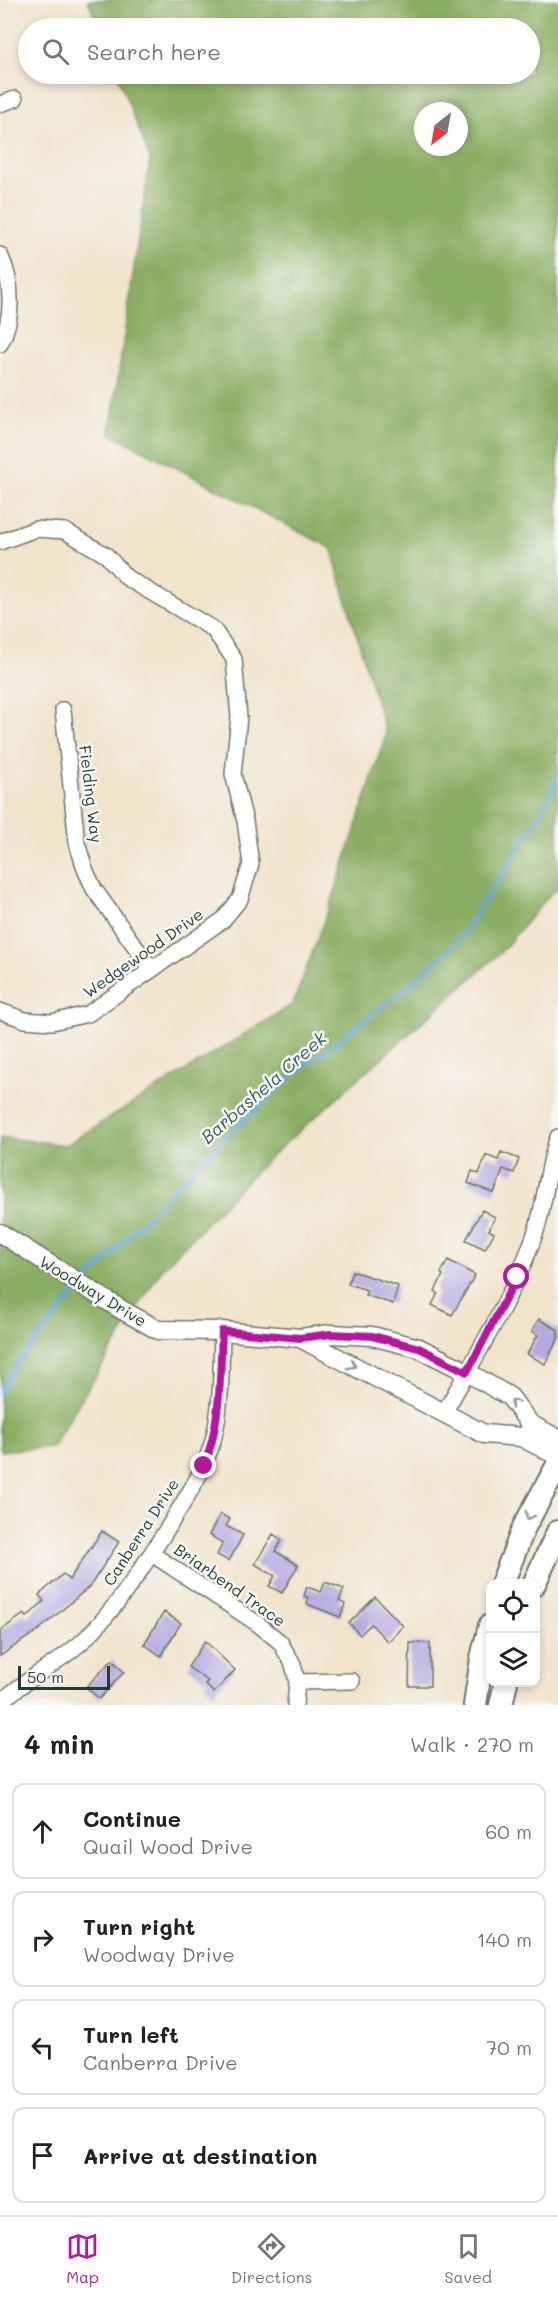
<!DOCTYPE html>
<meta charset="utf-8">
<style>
:root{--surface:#fff;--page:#f2f2f2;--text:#222;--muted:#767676;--line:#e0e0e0;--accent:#b5179e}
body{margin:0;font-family:Mali,sans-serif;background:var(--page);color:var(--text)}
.controls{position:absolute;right:18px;bottom:18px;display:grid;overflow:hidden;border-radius:12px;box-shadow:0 3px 9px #0003}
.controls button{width:54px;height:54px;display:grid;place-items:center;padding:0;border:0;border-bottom:2px solid var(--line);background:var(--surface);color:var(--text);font:30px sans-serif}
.compass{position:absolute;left:414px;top:102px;width:54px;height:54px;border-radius:50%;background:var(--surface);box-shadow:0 3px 9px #0003;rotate:211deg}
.scale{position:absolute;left:18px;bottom:15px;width:92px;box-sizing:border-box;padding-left:6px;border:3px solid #1f3d34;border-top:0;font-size:16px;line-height:21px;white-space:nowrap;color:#1f3d34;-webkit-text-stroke:4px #f6f6f2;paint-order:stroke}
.stop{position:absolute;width:18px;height:18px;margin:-14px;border:4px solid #b5179e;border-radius:50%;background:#fff}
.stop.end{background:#b5179e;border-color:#fff;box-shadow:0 2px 6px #0008}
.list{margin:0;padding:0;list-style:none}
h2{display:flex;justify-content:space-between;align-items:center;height:78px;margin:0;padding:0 24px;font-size:26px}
h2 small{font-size:20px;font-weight:400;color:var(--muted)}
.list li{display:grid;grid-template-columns:39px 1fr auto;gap:18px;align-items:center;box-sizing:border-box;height:96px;margin:0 12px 12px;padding:0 12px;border:2px solid var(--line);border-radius:12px}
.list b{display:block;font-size:22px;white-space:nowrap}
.list p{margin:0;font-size:20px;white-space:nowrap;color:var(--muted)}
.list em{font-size:20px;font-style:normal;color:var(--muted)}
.icon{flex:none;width:33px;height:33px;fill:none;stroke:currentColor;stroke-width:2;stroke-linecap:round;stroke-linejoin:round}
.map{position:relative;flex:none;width:558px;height:1705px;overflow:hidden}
.search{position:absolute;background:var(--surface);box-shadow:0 3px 9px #0003;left:18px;right:18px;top:18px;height:66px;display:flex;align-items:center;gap:15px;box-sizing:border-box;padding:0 21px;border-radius:33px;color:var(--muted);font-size:22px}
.sheet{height:510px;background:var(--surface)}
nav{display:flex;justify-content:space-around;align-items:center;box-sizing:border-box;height:84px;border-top:2px solid var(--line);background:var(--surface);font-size:16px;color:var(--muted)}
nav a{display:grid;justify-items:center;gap:3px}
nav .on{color:var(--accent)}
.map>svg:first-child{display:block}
.forest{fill:#89ad62;stroke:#54754b;stroke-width:1.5;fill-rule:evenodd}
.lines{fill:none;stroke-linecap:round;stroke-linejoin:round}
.stream{stroke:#62a7d7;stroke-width:4}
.building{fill:#b4a9df}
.minor-casing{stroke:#697769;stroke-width:18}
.tertiary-casing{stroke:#697769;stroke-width:21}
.primary-casing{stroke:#697769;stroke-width:26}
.minor{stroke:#fff;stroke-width:15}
.tertiary{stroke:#fff;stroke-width:18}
.primary{stroke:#fff;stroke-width:22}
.oneway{stroke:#8f9e9a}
.route{stroke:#b5179e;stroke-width:8}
.labels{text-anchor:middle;stroke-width:5;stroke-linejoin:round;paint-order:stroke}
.street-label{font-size:16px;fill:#1f3d34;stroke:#f6f6f2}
.water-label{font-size:18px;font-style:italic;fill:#335d65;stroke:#f6f6f2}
</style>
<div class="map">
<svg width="558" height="1705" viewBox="0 0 558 1705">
<rect width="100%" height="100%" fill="#f6f6f2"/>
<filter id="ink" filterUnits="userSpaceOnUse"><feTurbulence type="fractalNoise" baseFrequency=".0167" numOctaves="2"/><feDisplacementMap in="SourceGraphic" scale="12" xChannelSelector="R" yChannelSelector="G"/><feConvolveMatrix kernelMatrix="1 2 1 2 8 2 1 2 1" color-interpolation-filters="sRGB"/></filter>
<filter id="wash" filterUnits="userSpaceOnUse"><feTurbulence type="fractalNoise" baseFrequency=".008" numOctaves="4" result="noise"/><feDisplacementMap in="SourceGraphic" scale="24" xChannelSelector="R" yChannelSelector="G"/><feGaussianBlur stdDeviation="1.35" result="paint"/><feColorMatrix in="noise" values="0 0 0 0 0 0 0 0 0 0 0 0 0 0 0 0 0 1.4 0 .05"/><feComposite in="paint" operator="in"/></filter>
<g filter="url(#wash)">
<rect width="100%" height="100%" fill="#f2e3cb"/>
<path class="forest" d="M88,0H558V891L554,890L501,952L267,1160L161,1270L52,1447L0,1451V1137L66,1145L293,1004L335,892L386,734L331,548L110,433L150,158L117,74H530V28H99ZM423,111H459V147H423Z"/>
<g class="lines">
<path class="stream" d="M87,1280L207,1155L295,1074L404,990L458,941L534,825L551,793L558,774
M0,1392L15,1366L80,1288"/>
</g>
<g id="blocks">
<path class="building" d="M501,1152L519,1159L514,1173L503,1169L494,1193L468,1183L472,1171L479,1174L486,1155L498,1160Z
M482,1210L495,1217L489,1230L494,1233L485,1249L466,1240Z
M448,1260L475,1275L452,1315L432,1305L438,1293L435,1291L443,1275L441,1273Z
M352,1271L398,1286L393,1304L365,1295L367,1290L348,1284Z
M539,1319L558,1330V1339L545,1364L527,1354L538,1335L532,1331Z
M220,1514L230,1519L226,1526L243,1535L229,1561L217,1555L223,1543L209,1535Z
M102,1531L119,1542L90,1586L41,1628L0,1656V1631L24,1614L27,1617L44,1601L39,1595L63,1574L69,1580Z
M273,1534L282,1540L275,1551L298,1565L282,1593L269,1586L275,1576L255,1564Z
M325,1582L344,1589L339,1601L345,1604L340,1617L307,1604L309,1598L304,1596L307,1587L321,1592Z
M375,1597L403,1626L388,1642L371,1624L360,1635L349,1623Z
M164,1612L181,1623L161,1656L144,1644Z
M205,1641L235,1670L214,1693L205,1684L208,1681L188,1667Z
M410,1643H430V1686H409Z
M112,1660L124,1672L99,1699L86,1687Z"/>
</g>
</g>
<g filter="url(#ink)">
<use href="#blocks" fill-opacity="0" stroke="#697769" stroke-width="1.5"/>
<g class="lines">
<g class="minor-casing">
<path id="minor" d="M0,104L15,99
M0,255C13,281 14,319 0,344
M0,542L36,529L65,531L106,555L127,578L213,629L234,659L239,717L233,774L245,821L251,864L240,899L223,920L88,1014L52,1022L25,1020L0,1011
M63,710L77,843L85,869L94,889L152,970
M444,1413C477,1354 514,1295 536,1231C546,1200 547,1167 558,1137
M152,1554L258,1624L280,1642L293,1664L297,1682L295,1705
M297,1682L352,1681
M0,1703C25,1679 58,1664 84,1640C118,1607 144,1565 169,1526C187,1496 208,1466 215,1432C222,1399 221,1364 222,1331"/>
</g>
<g class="tertiary-casing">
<path id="tertiary" d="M0,1233L122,1310L158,1330L222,1331L300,1338L331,1334L372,1336L419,1348L467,1372L510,1397L530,1424L558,1439
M300,1338L484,1434L521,1437L558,1456"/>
</g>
<g class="primary-casing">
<path id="primary" d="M502,1584L524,1527L558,1465
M534,1584L558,1532
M475,1705L482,1658L490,1626
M501,1705L506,1682"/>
</g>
<use href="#minor" class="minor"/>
<use href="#tertiary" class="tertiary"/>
<use href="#primary" class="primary"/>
</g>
<defs><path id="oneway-chevron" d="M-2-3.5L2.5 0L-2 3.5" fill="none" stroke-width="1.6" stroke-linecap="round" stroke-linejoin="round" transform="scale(1.5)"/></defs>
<g class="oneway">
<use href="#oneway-chevron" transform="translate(352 1365) rotate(28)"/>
<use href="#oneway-chevron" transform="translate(514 1403) rotate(-130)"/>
<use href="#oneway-chevron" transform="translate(529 1516) rotate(119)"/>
</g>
</g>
<g class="lines" filter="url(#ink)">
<path class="route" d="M204,1466C221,1423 220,1377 222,1331L300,1338L331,1334L372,1336L419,1348L467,1372L517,1277"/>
</g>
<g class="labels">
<g class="street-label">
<text transform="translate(91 794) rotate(83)" y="6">Fielding Way</text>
<text transform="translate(143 953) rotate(-35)" y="6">Wedgewood Drive</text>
<text transform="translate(93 1291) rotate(31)" y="6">Woodway Drive</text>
<text transform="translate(141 1532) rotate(-57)" y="6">Canberra Drive</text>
<text transform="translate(230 1585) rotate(35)" y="6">Briarbend Trace</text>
</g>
<g class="water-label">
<text transform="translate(264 1088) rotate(-41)" y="6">Barbashela Creek</text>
</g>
</g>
</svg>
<div class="controls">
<button><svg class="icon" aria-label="locate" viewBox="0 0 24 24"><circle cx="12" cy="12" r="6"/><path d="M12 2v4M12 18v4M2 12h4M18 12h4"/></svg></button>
<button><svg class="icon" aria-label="layers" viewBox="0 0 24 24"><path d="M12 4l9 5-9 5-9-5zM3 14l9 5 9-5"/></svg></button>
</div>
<svg class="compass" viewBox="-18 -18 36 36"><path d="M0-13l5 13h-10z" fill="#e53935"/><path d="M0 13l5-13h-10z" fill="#767676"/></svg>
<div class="scale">50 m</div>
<div class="stop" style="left:517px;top:1277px"></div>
<div class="stop end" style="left:204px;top:1466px"></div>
<div class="search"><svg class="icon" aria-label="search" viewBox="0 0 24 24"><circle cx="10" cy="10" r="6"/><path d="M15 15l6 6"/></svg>Search here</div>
</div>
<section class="sheet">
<h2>4 min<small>Walk · 270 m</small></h2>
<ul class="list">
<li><svg class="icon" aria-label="ahead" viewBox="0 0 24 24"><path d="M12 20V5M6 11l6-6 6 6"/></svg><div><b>Continue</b><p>Quail Wood Drive</p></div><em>60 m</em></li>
<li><svg class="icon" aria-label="right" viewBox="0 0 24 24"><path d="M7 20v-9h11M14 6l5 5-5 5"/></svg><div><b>Turn right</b><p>Woodway Drive</p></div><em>140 m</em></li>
<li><svg class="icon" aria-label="left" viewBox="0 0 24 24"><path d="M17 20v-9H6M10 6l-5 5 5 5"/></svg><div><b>Turn left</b><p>Canberra Drive</p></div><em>70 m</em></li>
<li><svg class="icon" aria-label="arrive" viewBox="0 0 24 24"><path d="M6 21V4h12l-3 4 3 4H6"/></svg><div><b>Arrive at destination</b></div></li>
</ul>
</section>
<nav>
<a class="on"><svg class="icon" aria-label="map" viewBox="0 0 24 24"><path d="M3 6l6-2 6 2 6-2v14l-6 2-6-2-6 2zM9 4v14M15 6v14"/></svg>Map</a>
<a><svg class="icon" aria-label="directions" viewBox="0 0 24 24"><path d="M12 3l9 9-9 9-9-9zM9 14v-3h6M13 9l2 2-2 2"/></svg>Directions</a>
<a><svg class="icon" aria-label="saved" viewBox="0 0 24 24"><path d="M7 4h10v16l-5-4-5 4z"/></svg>Saved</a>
</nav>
